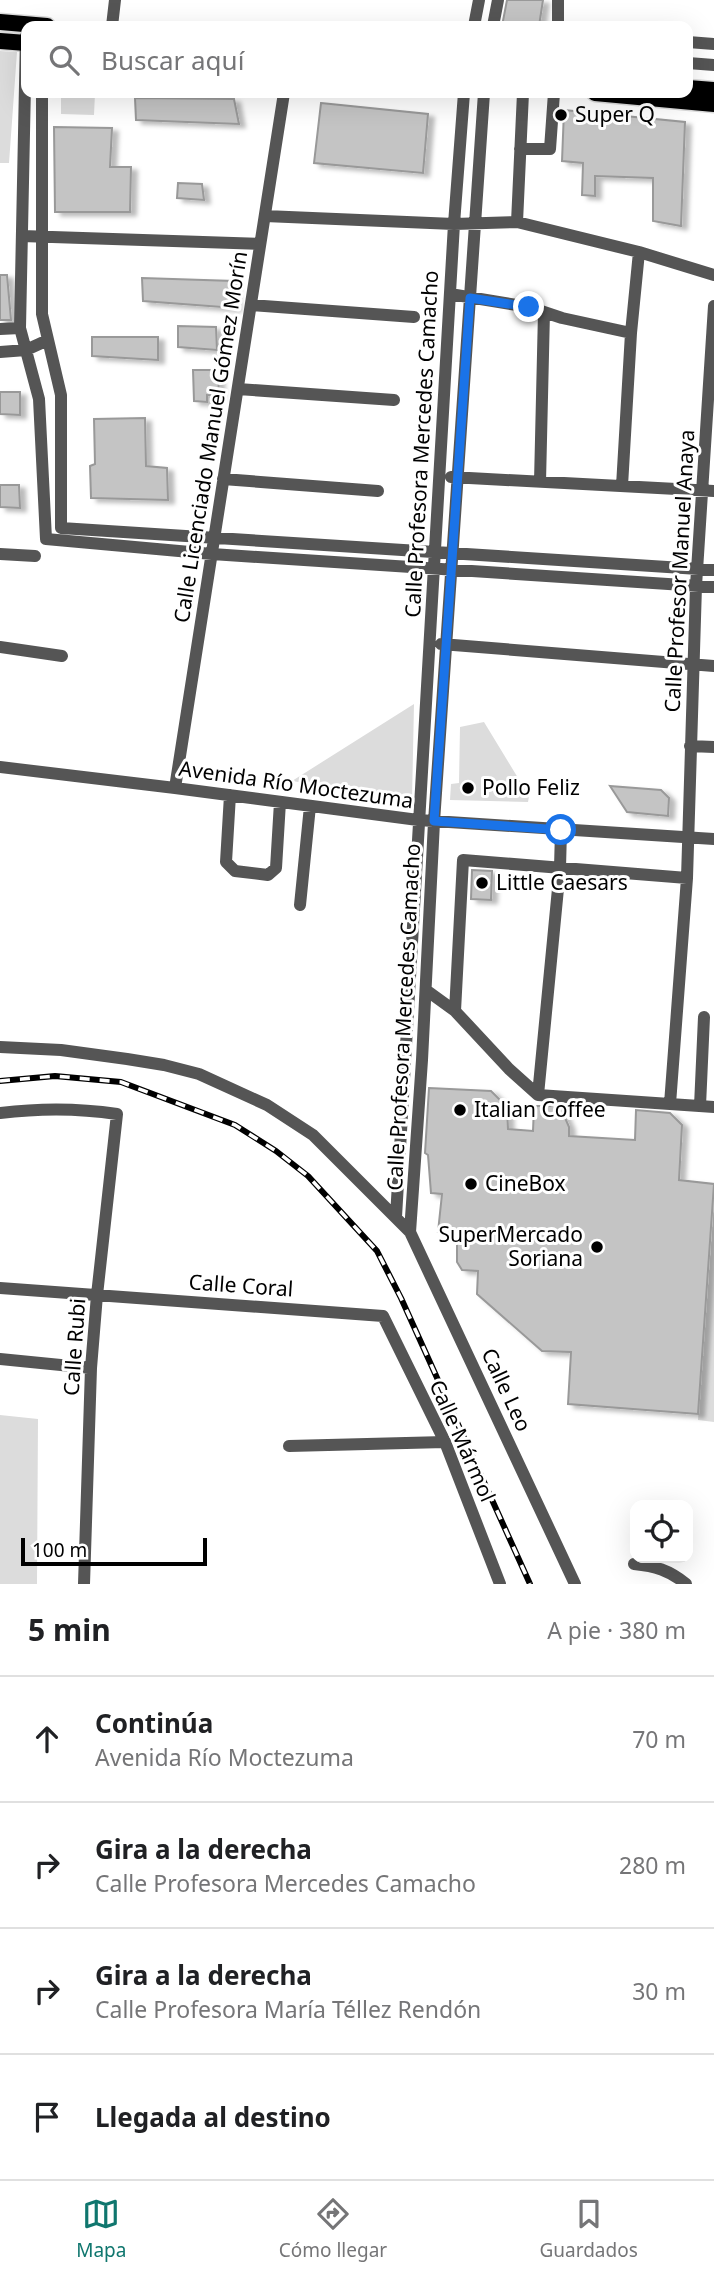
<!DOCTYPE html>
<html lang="es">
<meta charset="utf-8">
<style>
:root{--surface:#fff;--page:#f6f6f6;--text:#202124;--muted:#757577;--line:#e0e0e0;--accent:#0f766e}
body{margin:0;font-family:"Noto Sans",sans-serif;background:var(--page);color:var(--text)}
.controls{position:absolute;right:21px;bottom:21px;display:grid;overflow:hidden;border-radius:14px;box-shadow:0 7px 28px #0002}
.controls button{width:63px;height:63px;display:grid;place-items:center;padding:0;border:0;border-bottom:2px solid var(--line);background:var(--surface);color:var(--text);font:35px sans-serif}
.scale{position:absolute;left:21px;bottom:18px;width:186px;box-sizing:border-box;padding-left:7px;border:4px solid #000;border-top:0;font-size:19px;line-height:24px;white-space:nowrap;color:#000;-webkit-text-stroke:5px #fff;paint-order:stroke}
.stop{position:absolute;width:21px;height:21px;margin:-16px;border:5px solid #1a73e8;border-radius:50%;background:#fff}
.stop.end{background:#1a73e8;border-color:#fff;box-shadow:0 2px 7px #0008}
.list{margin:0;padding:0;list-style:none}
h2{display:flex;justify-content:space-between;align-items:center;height:91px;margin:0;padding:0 28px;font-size:30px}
h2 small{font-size:23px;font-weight:400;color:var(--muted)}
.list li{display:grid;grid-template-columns:46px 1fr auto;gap:21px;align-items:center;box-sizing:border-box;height:126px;padding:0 28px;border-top:2px solid var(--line)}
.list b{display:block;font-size:26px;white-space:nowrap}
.list p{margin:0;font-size:23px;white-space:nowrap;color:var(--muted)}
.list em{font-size:23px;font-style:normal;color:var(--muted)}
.icon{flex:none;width:38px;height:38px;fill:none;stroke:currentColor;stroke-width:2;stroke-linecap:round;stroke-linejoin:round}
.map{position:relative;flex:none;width:714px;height:1584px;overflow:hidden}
.search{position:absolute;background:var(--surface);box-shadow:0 7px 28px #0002;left:21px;right:21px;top:21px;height:77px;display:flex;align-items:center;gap:18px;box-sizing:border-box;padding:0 24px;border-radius:14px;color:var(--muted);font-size:26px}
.sheet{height:595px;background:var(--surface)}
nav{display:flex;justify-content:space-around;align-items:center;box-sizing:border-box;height:98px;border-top:2px solid var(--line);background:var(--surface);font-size:19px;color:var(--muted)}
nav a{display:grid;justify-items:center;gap:4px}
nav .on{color:var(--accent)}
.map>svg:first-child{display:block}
.green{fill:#dcdcdc}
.building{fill:#c4c4c4;stroke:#999;stroke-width:2;filter:url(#shadow)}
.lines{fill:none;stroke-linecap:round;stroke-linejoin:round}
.major-casing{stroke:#dbdbdb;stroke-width:19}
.minor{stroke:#555;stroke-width:12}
.major{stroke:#000;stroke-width:16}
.rail-casing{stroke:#000;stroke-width:6}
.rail{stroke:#fff;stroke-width:3.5;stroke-dasharray:10;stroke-linecap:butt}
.route{stroke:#1a73e8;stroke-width:9}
.poi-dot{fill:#000;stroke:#fff;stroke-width:2.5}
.labels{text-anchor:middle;stroke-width:6;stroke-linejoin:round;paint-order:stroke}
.poi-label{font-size:21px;fill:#000;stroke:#fff;text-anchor:start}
.street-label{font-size:21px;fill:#000;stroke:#fff}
</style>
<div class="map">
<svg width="714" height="1584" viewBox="0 0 714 1584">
<defs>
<filter id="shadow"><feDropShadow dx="6" dy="3.5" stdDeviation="2" flood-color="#0004"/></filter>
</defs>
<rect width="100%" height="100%" fill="#fff"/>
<path class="green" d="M0,51L17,52L9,163H0Z
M61,93H95L94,115L61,114Z
M414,704L412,800L292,781Z
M484,722L529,796L528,802L450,800L451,784L459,783L460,727Z
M714,1205V1422L698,1420Z
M0,1415L38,1419L37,1584H0Z"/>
<path class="building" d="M507,0H543L539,26H502Z
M135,98L234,99L239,124L136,120Z
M321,103L428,114L423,173L314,163Z
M564,110L685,122L681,226L653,221V178L595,176V196L582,195L583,163L562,161Z
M54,127L112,128L110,167H131L130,212H55Z
M178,183L202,184L204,200L177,198Z
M0,275H7L11,320H0Z
M142,278L234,281L235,308L143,301Z
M178,326L216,327L217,350L178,347Z
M92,337H158V360L92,356Z
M193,370H218L219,396L207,395V402L194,401Z
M0,392H20V415L0,414Z
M145,418L146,466L167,468L168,500L91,498L90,466L95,464L94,419Z
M0,485H19L20,508L0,507Z
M610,786L661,790L669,798L668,816L627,812Z
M472,870L492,871L491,900L471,899Z
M429,1088L491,1091L507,1107L508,1129L533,1131L534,1106H560L569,1127V1136L635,1140L636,1110L670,1113L682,1125L679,1180L714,1184L698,1414L568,1404L571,1352L542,1351L477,1294L478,1271L462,1270L457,1262V1232H438L442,1194L431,1193L428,1155L425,1153Z"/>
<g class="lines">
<g class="major-casing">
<path id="major" d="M0,22L47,26
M0,41L26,43
M688,88L714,90
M595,93L714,104"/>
</g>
<path class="minor" d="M112,26L115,0
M474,26L479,0
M493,26L498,0
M558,26V0
M26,36L20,328L39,399L46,539L212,554L714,587
M688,42L714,44
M688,63L714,65
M42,93V314L61,395V528L714,570
M520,149H550L554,93
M265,216L454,224L517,222L639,252L714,275
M517,222L523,93
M22,236L260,244
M450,294L529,307L562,318L631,333
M251,305L414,317
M714,306L696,586L687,878L670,1104L714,1107
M0,329L20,328
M0,352L26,350L48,340
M238,389L394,400
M451,477L714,491
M223,479L378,491
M540,482L544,312
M622,486L631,333L639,252
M0,554L35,556
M441,644L714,666
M0,647L62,656
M690,746L714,747
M0,767L175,788L418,820L714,839
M175,788L284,93
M230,795L226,862L235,871L268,875L276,868L280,802
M300,905L310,806
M426,990L455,1011L509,1069L538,1095L670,1104
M455,1011L463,860L687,878
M0,1047L61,1050L127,1059L164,1065L199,1074L267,1105L313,1135L410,1232L575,1584
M538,1095L560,868L561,830
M700,1106L704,1017
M0,1113C40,1108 78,1108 117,1114L97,1295L91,1368L84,1584
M396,1217L454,224L464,93
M410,1232L422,1060L434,822L484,93
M0,1288L383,1316L445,1442L500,1584
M0,1359L91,1368
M289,1446L445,1442
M634,1564C655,1566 669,1570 686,1584"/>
<use href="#major" class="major"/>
<g class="rail-casing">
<path id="rail" d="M0,1081L55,1076L121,1082L235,1125L276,1151L308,1176L377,1251L401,1298L530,1584"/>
</g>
<use href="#rail" class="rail"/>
</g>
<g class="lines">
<path class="route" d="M529,307L470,298L434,821L561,830"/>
</g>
<g class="poi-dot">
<circle cx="561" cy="115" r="7"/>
<circle cx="468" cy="788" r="7"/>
<circle cx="482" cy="883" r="7"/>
<circle cx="460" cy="1110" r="7"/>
<circle cx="471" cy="1184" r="7"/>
<circle cx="597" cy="1247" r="7"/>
</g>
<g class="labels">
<g class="poi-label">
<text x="575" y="122">Super Q</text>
<text x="482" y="795">Pollo Feliz</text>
<text x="496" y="890">Little Caesars</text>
<text x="474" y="1117">Italian Coffee</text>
<text x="485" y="1191">CineBox</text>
<text x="583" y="1242" text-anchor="end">SuperMercado<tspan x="583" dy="24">Soriana</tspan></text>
</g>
<g class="street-label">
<text transform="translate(211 437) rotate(-81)" y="7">Calle Licenciado Manuel Gómez Morín</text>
<text transform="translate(422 444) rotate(-87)" y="7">Calle Profesora Mercedes Camacho</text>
<text transform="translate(680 571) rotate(-87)" y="7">Calle Profesor Manuel Anaya</text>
<text transform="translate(296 785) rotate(8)" y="7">Avenida Río Moctezuma</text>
<text transform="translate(404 1017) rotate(-87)" y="7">Calle Profesora Mercedes Camacho</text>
<text transform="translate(241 1286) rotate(4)" y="7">Calle Coral</text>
<text transform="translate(75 1347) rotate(-86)" y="7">Calle Rubi</text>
<text transform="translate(506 1390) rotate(65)" y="7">Calle Leo</text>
<text transform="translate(462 1441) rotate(66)" y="7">Calle Mármol</text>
</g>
</g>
</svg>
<div class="controls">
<button><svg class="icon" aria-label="locate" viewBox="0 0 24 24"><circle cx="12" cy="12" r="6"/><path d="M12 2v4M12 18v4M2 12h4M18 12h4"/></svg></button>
</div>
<div class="scale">100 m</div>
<div class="stop" style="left:561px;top:830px"></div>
<div class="stop end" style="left:529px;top:307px"></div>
<div class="search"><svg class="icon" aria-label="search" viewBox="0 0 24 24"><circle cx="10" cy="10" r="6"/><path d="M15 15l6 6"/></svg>Buscar aquí</div>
</div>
<section class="sheet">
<h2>5 min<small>A pie · 380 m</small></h2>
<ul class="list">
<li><svg class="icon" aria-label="ahead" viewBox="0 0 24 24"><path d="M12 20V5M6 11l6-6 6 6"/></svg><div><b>Continúa</b><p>Avenida Río Moctezuma</p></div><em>70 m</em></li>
<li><svg class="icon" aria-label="right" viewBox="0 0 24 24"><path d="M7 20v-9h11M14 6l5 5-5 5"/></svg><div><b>Gira a la derecha</b><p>Calle Profesora Mercedes Camacho</p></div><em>280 m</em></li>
<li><svg class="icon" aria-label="right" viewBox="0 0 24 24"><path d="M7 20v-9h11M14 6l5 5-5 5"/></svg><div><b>Gira a la derecha</b><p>Calle Profesora María Téllez Rendón</p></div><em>30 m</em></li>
<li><svg class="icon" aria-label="arrive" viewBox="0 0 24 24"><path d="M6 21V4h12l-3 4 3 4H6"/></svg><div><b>Llegada al destino</b></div></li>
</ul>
</section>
<nav>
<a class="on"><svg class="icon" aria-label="map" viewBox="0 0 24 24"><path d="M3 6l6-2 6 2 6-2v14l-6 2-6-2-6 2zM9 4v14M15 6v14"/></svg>Mapa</a>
<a><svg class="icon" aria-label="directions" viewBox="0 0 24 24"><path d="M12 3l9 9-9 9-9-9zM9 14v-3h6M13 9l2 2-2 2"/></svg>Cómo llegar</a>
<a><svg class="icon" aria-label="saved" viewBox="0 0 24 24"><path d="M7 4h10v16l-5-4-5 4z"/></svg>Guardados</a>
</nav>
